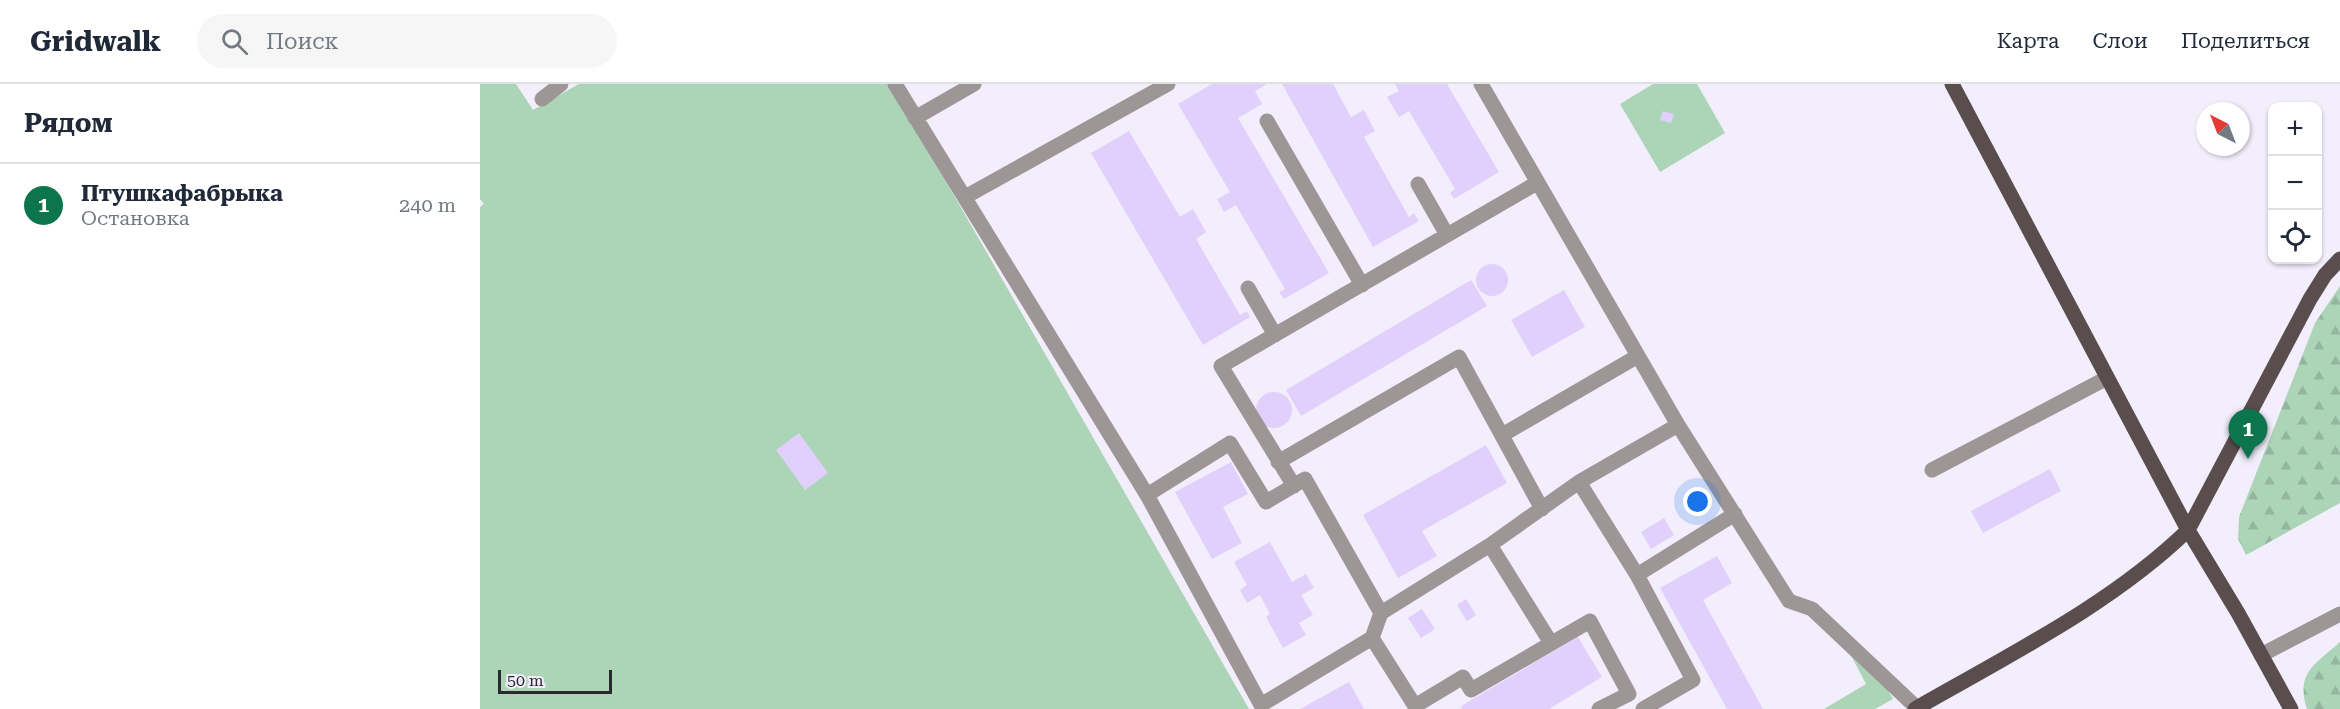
<!DOCTYPE html>
<html lang="ru">
<meta charset="utf-8">
<style>
:root{--surface:#fff;--page:#f6f6f7;--text:#1f2937;--muted:#747a83;--line:#e0e1e3;--accent:#0c754e}
body{margin:0;font-family:"Roboto Serif",serif;background:var(--page);color:var(--text)}
.controls{position:absolute;right:18px;top:18px;display:grid;overflow:hidden;border-radius:12px;box-shadow:0 2px 4px #0004}
.controls button{width:54px;height:54px;display:grid;place-items:center;padding:0;border:0;border-bottom:2px solid var(--line);background:var(--surface);color:var(--text);font:30px sans-serif}
.compass{position:absolute;left:1716px;top:18px;width:54px;height:54px;border-radius:50%;background:var(--surface);box-shadow:0 2px 4px #0004;rotate:318deg}
.scale{position:absolute;left:18px;bottom:15px;width:114px;box-sizing:border-box;padding-left:6px;border:3px solid #2b292e;border-top:0;font-size:16px;line-height:21px;white-space:nowrap;color:#2b292e;-webkit-text-stroke:4px #f3eefc;paint-order:stroke}
.you{position:absolute;left:1218px;top:418px;width:21px;height:21px;margin:-15px;border:4px solid #fff;border-radius:50%;background:#1a73e8;box-shadow:0 0 0 9px #1a73e833}
.badge{display:grid;place-items:center;width:39px;height:39px;border-radius:50%;background:var(--accent);color:#fff;font-size:20px;font-weight:700}
.pin{position:absolute;translate:-50% -50px;filter:drop-shadow(0 2px 3px #0008)}
.pin::after{content:'';position:absolute;top:32px;width:21px;height:18px;background:inherit;clip-path:polygon(0 0,100% 0,50% 100%)}
.list{margin:0;padding:0;list-style:none}
h2{display:flex;justify-content:space-between;align-items:center;height:78px;margin:0;padding:0 24px;font-size:26px}
h2 small{font-size:20px;font-weight:400;color:var(--muted)}
.list li{display:grid;grid-template-columns:39px 1fr auto;gap:18px;align-items:center;box-sizing:border-box;height:84px;padding:0 24px;border-top:2px solid var(--line)}
.list b{display:block;font-size:22px;white-space:nowrap}
.list p{margin:0;font-size:20px;white-space:nowrap;color:var(--muted)}
.list em{font-size:20px;font-style:normal;color:var(--muted)}
.icon{flex:none;width:33px;height:33px;fill:none;stroke:currentColor;stroke-width:2;stroke-linecap:round;stroke-linejoin:round}
.map{position:relative;flex:none;width:1860px;height:625px;overflow:hidden}
header{display:flex;align-items:center;gap:36px;box-sizing:border-box;height:84px;padding:0 30px;background:var(--surface);border-bottom:2px solid var(--line)}
header strong{font-size:28px}
nav{display:flex;gap:33px;margin-inline-start:auto;font-size:21px}
.search{width:420px;height:54px;background:var(--page);display:flex;align-items:center;gap:15px;box-sizing:border-box;padding:0 21px;border-radius:33px;color:var(--muted);font-size:22px}
main{display:flex}
aside{flex:1;background:var(--surface)}
.map>svg:first-child{display:block}
.green{fill:#acd4b7}
.forest{fill:url(#forest-firs)}
.building{fill:#e1d0fc}
.lines{fill:none;stroke-linecap:round;stroke-linejoin:round}
.minor{stroke:#9e9696;stroke-width:15}
.major{stroke:#594e4d;stroke-width:15}
</style>
<header>
<strong>Gridwalk</strong>
<div class="search"><svg class="icon" aria-label="search" viewBox="0 0 24 24"><circle cx="10" cy="10" r="6"/><path d="M15 15l6 6"/></svg>Поиск</div>
<nav><a>Карта</a><a>Слои</a><a>Поделиться</a></nav>
</header>
<main>
<aside>
<h2>Рядом<small></small></h2>
<ul class="list">
<li><span class="badge">1</span><div><b>Птушкафабрыка</b><p>Остановка</p></div><em>240 m</em></li>
</ul>
</aside>
<div class="map">
<svg width="1860" height="625" viewBox="0 0 1860 625">
<defs>
<pattern id="forest-firs" width="22" height="20" patternUnits="userSpaceOnUse" patternTransform="scale(1.5)"><rect width="22" height="20" fill="#acd4b7"/><path d="M5 1l3.5 6h-7zM16 11l3.5 6h-7z" fill="#94b69e"/></pattern>
</defs>
<rect width="100%" height="100%" fill="#f3eefc"/>
<path class="green" d="M0,0H36L53,26L99,0H410L769,625H0V123L4,120L0,115Z
M1173,0H1217L1245,49L1180,88L1140,20Z
M1361,552L1397,587L1413,615L1395,625H1344L1386,600Z"/>
<path class="forest" d="M1860,202V419L1766,471L1758,455L1759,433L1835,239Z
M1860,558V625H1827C1815,588 1836,580 1860,558Z"/>
<path class="building" d="M732,0H787L775,7L782,20L758,34L849,189L804,215L799,208L805,205L756,121L744,128L737,115L750,108L698,20Z
M802,0H853L871,33L884,26L895,47L884,53L929,133L934,129L939,137L893,163Z
M915,0H967L1019,88L974,115L970,109L975,105L929,27L919,33L907,13L919,7Z
M1183,27L1194,30L1191,39L1180,36Z
M649,47L700,133L713,125L726,148L716,155L760,231L767,227L770,233L723,261L611,69Z
M996 196a16 16 0 1 1 32 0a16 16 0 1 1-32 0Z
M991,196L1007,222L821,332L806,306Z
M1084,206L1105,243L1052,273L1031,236Z
M776 326a18 18 0 1 1 36 0a18 18 0 1 1-36 0Z
M319,349L348,389L325,406L296,366Z
M1006,361L1027,399L942,447L957,472L918,494L883,431Z
M751,378L768,410L743,423L762,459L732,475L695,408Z
M1570,385L1581,407L1503,449L1491,427Z
M1184,434L1194,451L1171,465L1161,448Z
M790,458L812,498L826,490L834,504L821,511L833,531L819,539L826,551L803,564L786,533L790,530L780,511L767,519L760,506L767,501L754,478Z
M1237,472L1252,499L1223,516L1283,625H1247L1180,504Z
M986,515L996,531L987,537L977,521Z
M942,525L955,545L941,554L928,534Z
M1098,553L1122,593L1069,625H982L981,622Z
M869,598L884,625H820Z"/>
<g class="lines">
<path class="minor" d="M415,0L667,411L781,621L892,554L901,529L825,395L786,418L750,359L667,411
M1001,0L1198,341L1099,398L1010,461
M62,15L81,0
M435,34L494,0
M787,37L882,201
M938,100L967,151
M485,113L688,0
M768,204L795,251
M1198,341L1309,517L1332,525L1437,624
M1022,351L1158,272
M798,378L979,273L1062,425
M1452,386L1627,294
M1099,398L1157,491L1255,430
M814,402L741,282L1057,99
M1157,491L1213,596L1163,625
M901,529L1010,461L1071,559
M892,554L935,622
M1781,571L1860,530
M936,625L935,622L983,593L991,606L1110,537L1149,610L1119,625"/>
<path class="major" d="M1472,0L1708,446L1758,529L1811,625
M1435,625C1527,572 1632,520 1708,446L1830,215L1845,191L1860,175"/>
</g>
</svg>
<div class="controls">
<button>+</button>
<button>−</button>
<button><svg class="icon" aria-label="locate" viewBox="0 0 24 24"><circle cx="12" cy="12" r="6"/><path d="M12 2v4M12 18v4M2 12h4M18 12h4"/></svg></button>
</div>
<svg class="compass" viewBox="-18 -18 36 36"><path d="M0-13l5 13h-10z" fill="#e53935"/><path d="M0 13l5-13h-10z" fill="#747a83"/></svg>
<div class="scale">50 m</div>
<div class="you"></div>
<div class="pin badge" style="left:1768px;top:375px">1</div>
</div>
</main>
